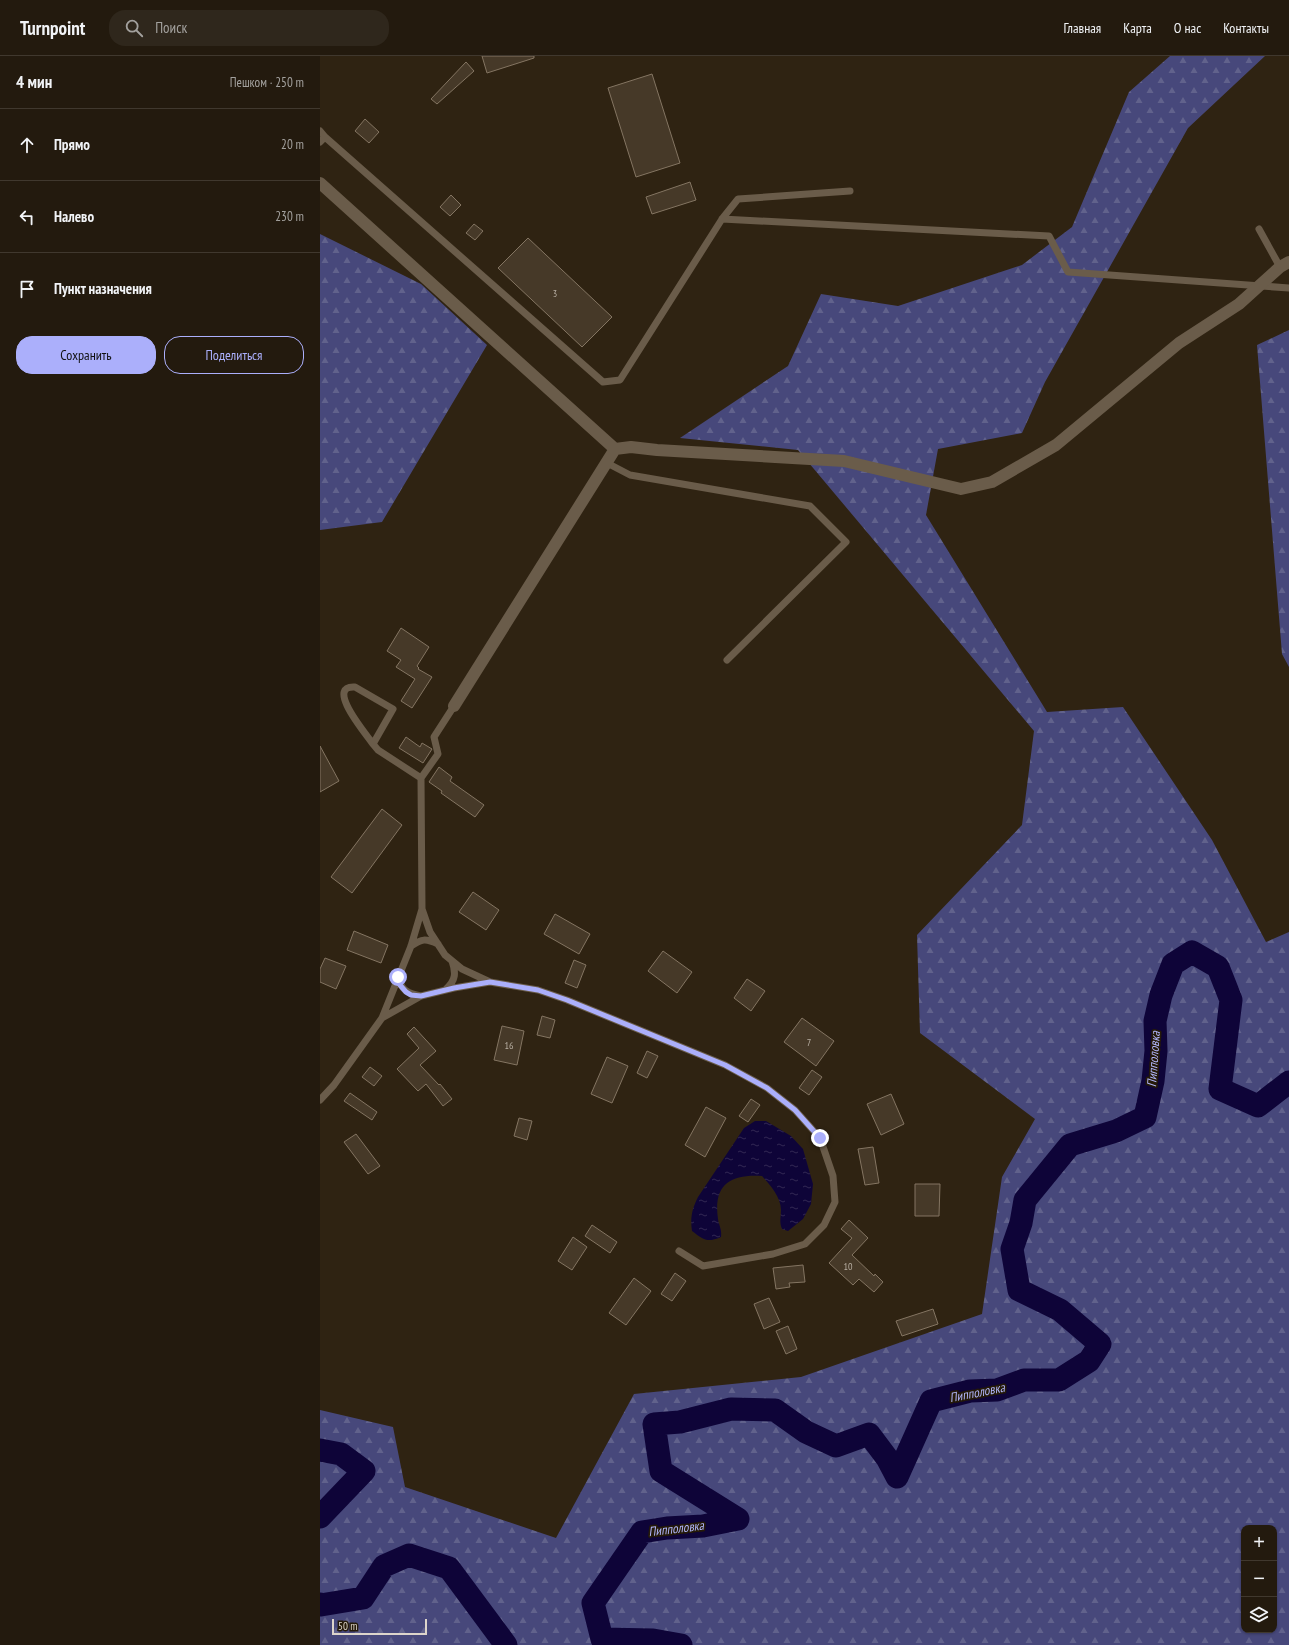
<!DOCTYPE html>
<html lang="ru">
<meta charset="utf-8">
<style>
:root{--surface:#231a0e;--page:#2f271c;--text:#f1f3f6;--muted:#a3a19e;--line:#40382e;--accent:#abaffb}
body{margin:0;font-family:"PT Sans Narrow",sans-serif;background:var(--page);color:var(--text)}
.controls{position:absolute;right:12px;bottom:12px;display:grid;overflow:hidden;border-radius:8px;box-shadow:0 1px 3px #0004}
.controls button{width:36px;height:36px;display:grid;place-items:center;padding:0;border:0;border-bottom:1px solid var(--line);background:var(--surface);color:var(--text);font:20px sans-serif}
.scale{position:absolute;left:12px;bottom:10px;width:95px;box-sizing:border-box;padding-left:4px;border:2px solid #ddd5cb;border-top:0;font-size:11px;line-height:14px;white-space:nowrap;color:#ddd5cb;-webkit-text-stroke:3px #251a09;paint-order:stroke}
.stop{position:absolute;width:12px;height:12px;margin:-9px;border:3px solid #abaffb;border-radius:50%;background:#fff}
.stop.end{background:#abaffb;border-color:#fff;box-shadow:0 1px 4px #0008}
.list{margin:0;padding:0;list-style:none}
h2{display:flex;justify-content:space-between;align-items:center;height:52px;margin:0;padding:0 16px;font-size:17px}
h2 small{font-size:13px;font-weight:400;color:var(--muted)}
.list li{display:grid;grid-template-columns:26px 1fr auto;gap:12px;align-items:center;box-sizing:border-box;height:72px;padding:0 16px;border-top:1px solid var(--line)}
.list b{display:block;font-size:15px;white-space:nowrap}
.list em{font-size:13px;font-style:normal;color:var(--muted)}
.actions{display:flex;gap:8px;padding:12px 16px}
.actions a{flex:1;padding:9px 0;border:1px solid var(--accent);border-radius:16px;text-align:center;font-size:14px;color:var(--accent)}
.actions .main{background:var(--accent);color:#111}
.icon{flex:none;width:22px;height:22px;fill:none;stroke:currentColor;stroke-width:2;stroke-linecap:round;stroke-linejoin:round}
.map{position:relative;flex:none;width:969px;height:1589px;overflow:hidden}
header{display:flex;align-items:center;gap:24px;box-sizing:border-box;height:56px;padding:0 20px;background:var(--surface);border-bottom:1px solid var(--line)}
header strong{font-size:19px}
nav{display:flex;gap:22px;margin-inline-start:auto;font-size:14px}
.search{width:280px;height:36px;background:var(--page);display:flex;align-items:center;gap:10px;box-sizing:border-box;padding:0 14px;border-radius:16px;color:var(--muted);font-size:15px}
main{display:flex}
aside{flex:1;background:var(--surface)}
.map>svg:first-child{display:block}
.forest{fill:url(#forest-firs);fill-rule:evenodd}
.water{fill:url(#water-ripples)}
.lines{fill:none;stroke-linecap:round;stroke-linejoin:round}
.river{stroke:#0e0438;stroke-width:23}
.building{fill:#463928;stroke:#847562}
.service{stroke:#6a5c4a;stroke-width:7}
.minor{stroke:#6a5c4a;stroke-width:12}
.route{stroke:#abaffb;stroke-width:5}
.labels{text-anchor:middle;stroke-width:3.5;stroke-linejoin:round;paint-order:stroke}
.number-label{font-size:10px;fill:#b7aea2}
.water-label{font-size:13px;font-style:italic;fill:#b2b7fd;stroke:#251a09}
</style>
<header>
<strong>Turnpoint</strong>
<div class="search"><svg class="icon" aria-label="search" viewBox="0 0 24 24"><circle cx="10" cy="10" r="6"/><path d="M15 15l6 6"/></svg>Поиск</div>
<nav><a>Главная</a><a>Карта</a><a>О нас</a><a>Контакты</a></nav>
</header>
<main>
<aside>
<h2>4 мин<small>Пешком · 250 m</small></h2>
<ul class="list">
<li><svg class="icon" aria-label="ahead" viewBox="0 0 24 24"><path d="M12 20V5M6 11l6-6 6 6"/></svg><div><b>Прямо</b></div><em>20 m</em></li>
<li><svg class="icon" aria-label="left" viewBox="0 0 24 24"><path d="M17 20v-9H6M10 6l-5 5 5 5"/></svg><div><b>Налево</b></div><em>230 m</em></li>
<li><svg class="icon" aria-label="arrive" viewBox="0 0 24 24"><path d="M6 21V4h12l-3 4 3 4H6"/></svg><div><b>Пункт назначения</b></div></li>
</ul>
<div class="actions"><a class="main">Сохранить</a><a>Поделиться</a></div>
</aside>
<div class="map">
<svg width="969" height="1589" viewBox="0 0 969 1589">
<defs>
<pattern id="forest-firs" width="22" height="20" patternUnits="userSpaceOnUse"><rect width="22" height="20" fill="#47487b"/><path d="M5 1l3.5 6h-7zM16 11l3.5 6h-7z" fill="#61628c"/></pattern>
<pattern id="water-ripples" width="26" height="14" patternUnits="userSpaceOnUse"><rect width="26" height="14" fill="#0e0438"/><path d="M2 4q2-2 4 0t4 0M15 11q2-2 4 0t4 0" fill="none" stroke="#312853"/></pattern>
</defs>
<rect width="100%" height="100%" fill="#2f2312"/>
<path class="forest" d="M850,0H945L868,72L725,326L702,377L618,393L606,459L727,656L803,651L892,784L946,886L969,876V1589H0V1354L73,1371L85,1431L236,1482L314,1338L481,1321L662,1258L682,1121L715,1063L600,977L597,879L702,769L714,675L478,394L360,382L468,310L501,238L578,250L702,209L752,171L809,36ZM924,1472H954V1574H924Z
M0,178L101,228L167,289L62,466L0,474Z
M969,274V611L962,598L937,289Z"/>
<path class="water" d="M435,1065H446L471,1080L483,1093L493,1128L491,1148L483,1163L468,1175L462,1173C459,1166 461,1161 461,1154C461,1141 450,1129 442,1120C411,1118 393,1128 398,1163C399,1170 402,1173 401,1181C387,1187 384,1184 372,1175C370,1162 372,1153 378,1141L424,1072Z"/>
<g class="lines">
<path class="river" d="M0,1394L21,1398L44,1415L0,1461
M0,1548L1,1549L43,1542L64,1510L89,1499L129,1512L186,1589
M361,1589L333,1584L282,1583L273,1547L322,1476L347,1472L383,1470L418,1463L341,1415L334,1368L360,1366L411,1353L455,1354L486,1376L516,1390L549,1378L567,1402L577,1421L611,1345L650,1335L677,1334L704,1324H739L769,1305L780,1288L740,1254L699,1234L692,1193L701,1167L705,1144L750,1089L796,1075L825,1061L833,1025L836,995L835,965L841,939L853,908L872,896L898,911L911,944L900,1033L938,1050L969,1026"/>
</g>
<path class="building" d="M162,0H214V2L167,17Z
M146,6L154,15L117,48L111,43Z
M332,18L360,107L316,121L288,32Z
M45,63L59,76L49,87L35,75Z
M370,126L376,144L332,158L326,141Z
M131,139L141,149L130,160L120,151Z
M154,168L163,175L155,184L146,177Z
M208,182L292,261L262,291L178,212Z
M81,572L109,591L97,610L99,612L98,613L112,621L92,652L81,645L95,623L76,611L81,604L67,595Z
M86,681L100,691L102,687L112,693L103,707L79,692Z
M0,690L19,725L0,736Z
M119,711L132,721L130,725L164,749L155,761L121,737L122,735L109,726Z
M62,753L82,769L32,837L11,821Z
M153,836L179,854L166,874L139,856Z
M235,858L270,878L259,898L224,878Z
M34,875L68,889L61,907L27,894Z
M343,895L372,916L357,937L328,915Z
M5,902L26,910L16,933L0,926V913Z
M254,904L266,909L257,932L245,927Z
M427,923L445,935L431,955L414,942Z
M222,960L235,964L230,982L217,979Z
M482,962L514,985L496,1010L464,986Z
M182,970L204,975L197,1009L174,1004Z
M94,971L116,995L100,1009L119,1029L120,1028L132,1043L123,1050L106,1028L98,1035L77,1013L99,992L87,978Z
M327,995L338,1000L327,1022L317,1017Z
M287,1001L308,1010L292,1047L271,1038Z
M50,1011L62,1020L54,1030L42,1021Z
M492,1014L502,1021L489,1039L479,1032Z
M30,1037L57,1056L52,1064L24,1045Z
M571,1038L584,1068L561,1079L547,1048Z
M431,1043L440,1049L428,1066L419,1060Z
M386,1051L406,1062L385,1101L365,1089Z
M199,1062L212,1065L207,1084L194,1080Z
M36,1078L60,1110L48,1118L24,1086Z
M553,1091L559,1127L545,1129L538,1093Z
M595,1128H620L619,1160H595Z
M529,1164L548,1182L532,1199L554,1220L555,1218L563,1226L554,1236L539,1223L533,1229L509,1207L532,1182L521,1173Z
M272,1169L297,1186L290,1197L265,1180Z
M253,1181L267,1191L252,1214L238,1205Z
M483,1209L485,1226L469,1227L470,1231L456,1233L453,1212Z
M355,1217L366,1225L352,1245L341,1238Z
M314,1222L331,1235L306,1269L289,1257Z
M449,1242L460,1266L444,1273L434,1248Z
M613,1253L618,1268L582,1280L576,1265Z
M468,1270L477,1293L466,1298L456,1275Z"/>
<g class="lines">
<path class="service" d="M0,75L5,81L0,86
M5,81L283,326L300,324L402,163L418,143L530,135
M402,163L729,180L748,216L969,232
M939,173L960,211
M287,407L310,419L490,450L526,486L407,604
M53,688L73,653L35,631C4,629 47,679 53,688L58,694L101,722
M102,853L110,876L125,899L142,913L170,926L218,934L247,944L405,1009L447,1032L475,1054L500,1082L513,1120L515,1146L504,1169L485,1188L453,1198L383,1210L359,1195
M91,890C102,883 105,882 118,888
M78,921C81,934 88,938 101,940
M126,933C136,924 136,917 132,905
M62,962L101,940L134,932L170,926
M0,1044L14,1029L62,962L91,890L102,853L101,722L118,698L114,681L134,650"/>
<path class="minor" d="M0,127L295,393
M134,650L295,393L311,391L337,394L524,405L641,433L672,426L736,389L859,287L919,248L960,211L969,206"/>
</g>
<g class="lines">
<path class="route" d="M78,921L80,929L86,936L91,939L101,940L134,932L170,926L218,934L247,944L405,1009L447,1032L475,1054L500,1082"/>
</g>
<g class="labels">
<g class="number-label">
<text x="235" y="241">3</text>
<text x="489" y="990">7</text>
<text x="189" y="993">16</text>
<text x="528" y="1214">10</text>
</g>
<g class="water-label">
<text transform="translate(833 1003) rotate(-86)" y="5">Пипполовка</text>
<text transform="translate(657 1336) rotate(-11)" y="5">Пипполовка</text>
<text transform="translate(356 1472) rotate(-7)" y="5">Пипполовка</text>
</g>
</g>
</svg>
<div class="controls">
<button>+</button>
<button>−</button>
<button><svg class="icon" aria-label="layers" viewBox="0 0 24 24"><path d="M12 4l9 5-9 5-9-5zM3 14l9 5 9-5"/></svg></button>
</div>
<div class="scale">50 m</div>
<div class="stop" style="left:78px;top:921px"></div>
<div class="stop end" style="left:500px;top:1082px"></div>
</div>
</main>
